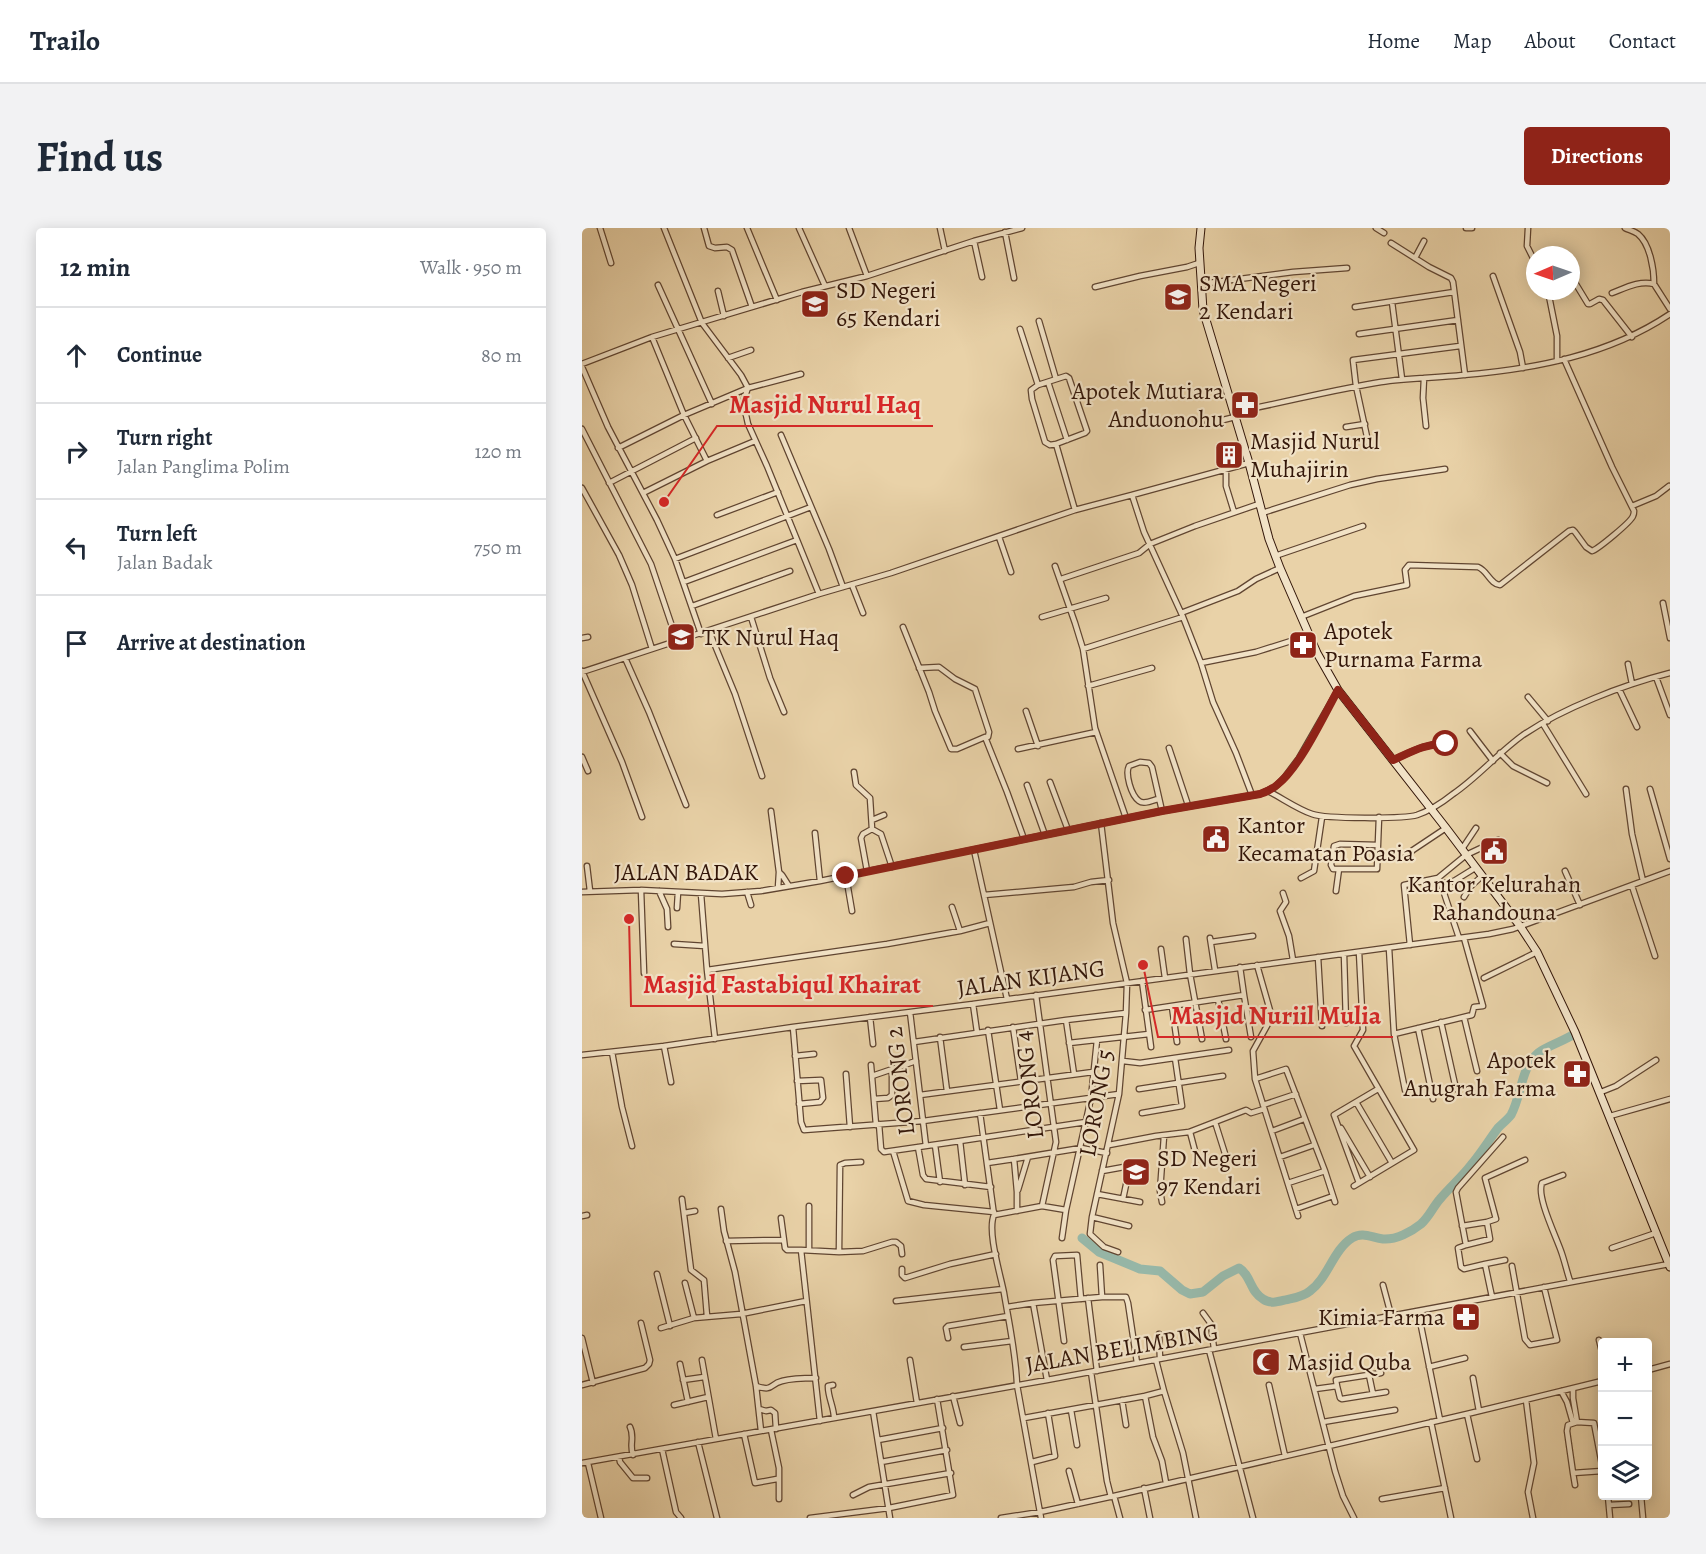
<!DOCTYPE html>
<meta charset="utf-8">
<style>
:root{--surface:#fff;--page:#f2f2f3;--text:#1f2937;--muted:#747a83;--line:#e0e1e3;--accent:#8f2418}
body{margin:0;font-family:Alegreya,serif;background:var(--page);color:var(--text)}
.controls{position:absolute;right:18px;bottom:18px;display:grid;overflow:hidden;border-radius:6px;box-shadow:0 3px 15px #0003}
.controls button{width:54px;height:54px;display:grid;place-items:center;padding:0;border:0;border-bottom:2px solid var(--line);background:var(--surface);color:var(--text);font:30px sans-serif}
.compass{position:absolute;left:944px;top:18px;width:54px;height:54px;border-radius:50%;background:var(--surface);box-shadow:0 3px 15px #0003;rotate:268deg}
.stop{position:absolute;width:18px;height:18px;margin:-14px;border:4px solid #8f2418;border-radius:50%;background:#fff}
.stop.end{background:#8f2418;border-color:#fff;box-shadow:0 2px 6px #0008}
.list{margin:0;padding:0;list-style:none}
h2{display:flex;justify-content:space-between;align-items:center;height:78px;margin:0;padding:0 24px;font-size:26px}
h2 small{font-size:20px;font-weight:400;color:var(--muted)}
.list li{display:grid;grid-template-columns:39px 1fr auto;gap:18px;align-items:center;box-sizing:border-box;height:96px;padding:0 24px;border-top:2px solid var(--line)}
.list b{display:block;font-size:22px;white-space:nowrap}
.list p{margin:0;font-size:20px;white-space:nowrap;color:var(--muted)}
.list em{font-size:20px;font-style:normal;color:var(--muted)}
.icon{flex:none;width:33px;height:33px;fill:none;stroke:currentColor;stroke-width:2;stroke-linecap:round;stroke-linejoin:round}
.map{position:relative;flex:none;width:1088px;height:1290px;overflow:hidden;border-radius:6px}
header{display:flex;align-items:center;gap:36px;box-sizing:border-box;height:84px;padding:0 30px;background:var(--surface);border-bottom:2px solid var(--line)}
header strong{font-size:28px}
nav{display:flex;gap:33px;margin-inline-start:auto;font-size:21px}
.intro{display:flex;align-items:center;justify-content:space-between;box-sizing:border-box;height:144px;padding:0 36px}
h1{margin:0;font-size:42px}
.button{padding:15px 27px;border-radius:6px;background:var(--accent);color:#fff;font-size:21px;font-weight:700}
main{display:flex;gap:36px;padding:0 36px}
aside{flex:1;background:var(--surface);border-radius:6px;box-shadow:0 3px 15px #0003}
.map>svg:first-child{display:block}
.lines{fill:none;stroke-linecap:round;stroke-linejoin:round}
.river{stroke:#97b8a9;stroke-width:9}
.street-casing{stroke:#604531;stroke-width:7}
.secondary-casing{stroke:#331609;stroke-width:9}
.street{stroke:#f1e2c6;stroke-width:4.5}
.secondary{stroke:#f1e2c6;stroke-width:7}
.route{stroke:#8f2418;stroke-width:8}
.labels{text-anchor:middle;stroke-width:4.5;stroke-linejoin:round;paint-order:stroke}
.poi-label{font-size:24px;fill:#331609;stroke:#f1e2c6;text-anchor:start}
.street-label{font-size:24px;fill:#331609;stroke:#f1e2c6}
.leader{fill:none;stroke:#d62828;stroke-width:2}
.callout-dot{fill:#d62828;stroke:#f1e2c6;stroke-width:2}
.callout-label{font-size:26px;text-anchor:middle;font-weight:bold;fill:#d62828;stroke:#f1e2c6;stroke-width:4.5;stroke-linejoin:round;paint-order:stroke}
</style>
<header>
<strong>Trailo</strong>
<nav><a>Home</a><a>Map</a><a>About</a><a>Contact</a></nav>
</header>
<div class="intro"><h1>Find us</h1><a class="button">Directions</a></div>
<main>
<aside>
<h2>12 min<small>Walk · 950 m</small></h2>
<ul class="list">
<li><svg class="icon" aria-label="ahead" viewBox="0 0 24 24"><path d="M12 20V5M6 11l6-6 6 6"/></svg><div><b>Continue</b></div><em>80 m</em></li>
<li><svg class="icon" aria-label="right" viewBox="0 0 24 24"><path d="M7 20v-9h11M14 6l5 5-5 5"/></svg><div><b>Turn right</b><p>Jalan Panglima Polim</p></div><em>120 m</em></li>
<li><svg class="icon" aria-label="left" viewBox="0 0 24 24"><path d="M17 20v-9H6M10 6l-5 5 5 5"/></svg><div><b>Turn left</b><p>Jalan Badak</p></div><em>750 m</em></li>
<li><svg class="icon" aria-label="arrive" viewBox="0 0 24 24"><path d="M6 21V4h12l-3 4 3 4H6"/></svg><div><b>Arrive at destination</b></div></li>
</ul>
</aside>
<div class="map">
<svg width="1088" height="1290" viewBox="0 0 1088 1290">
<rect width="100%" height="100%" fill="#e9d2a8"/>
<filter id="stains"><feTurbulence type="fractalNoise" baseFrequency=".00333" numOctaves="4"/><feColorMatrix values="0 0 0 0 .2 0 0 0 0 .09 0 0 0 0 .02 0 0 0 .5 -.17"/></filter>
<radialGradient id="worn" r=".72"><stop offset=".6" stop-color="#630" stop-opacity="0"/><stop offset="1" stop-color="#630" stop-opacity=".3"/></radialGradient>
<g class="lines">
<path class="river" d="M500,1010L517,1024L558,1041L578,1043L600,1062L608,1066L621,1064L641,1048L657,1040C669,1047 668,1064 681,1071C688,1076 695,1074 703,1072C711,1070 721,1069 728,1063C746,1050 751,1022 770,1010C781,1003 790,1010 801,1011C814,1012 829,1004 839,996C847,989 851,979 858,971C868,959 880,949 889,937C899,925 907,912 916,900C920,896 925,892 929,887C940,867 938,841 956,825C965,818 982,813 992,806"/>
<g class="street-casing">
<path id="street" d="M18,0L29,35
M122,0L127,18L133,20L145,19L150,22L170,79
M165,0L195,72
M217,0L243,58
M267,0L285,48
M358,0L363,23
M794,0L802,5
M884,0H890
M946,0L945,18L953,34
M1043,0C1047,2 1052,3 1056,6C1068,16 1072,41 1072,56
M423,4L432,50
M392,13L400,49
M809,15L847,39L869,50L871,54L883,147
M833,30L842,13
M911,48L938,124L941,140
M989,48L1006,76H1008L1017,71L1021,72L1050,109
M619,56L711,44L765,40
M76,57L130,176
M513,59L558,48L605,39L617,35
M136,63L142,88
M966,63L975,108V133
M1030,65C1043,60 1058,52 1072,56L1088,81
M810,74L820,151
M773,79L872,64
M457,93L474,151
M438,101L456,157
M777,106L876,92
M70,109L102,187L125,233
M146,130L169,122
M0,136L70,109L220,64L285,48L392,13L440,0
M0,139L26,199L75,292L93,331L119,406
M219,146L166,160L162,171V178L166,196L185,238L237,366
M842,150L841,170L844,198
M466,154L485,212
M652,184C701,175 749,162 799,154C826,150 853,150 881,147C953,141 1027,127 1088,86
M625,196L653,189
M764,199L783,196
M0,201L69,336L95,413
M199,207L247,321L261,359
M474,216L468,217L463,214L450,171L449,162L456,157L484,148L487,150L505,203L503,205L474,216L493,282
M787,218L774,158L771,132L878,118
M36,220L102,187L166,160L159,147L120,95L82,0
M644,240V258L652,284
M27,255L114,210
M0,260L37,327L50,357L70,421
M61,265L125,233L173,213
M550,267L667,235
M1050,278L1074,268L1087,258
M680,285L768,257L795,251L863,241
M135,287L196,264
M417,309L429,344
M693,328L781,298
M93,331L229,279
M473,338L493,395L501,421L513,500L544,590
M479,351L557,325L568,316L613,298L677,276
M102,354L215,312
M270,357L281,385
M1081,375L1088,410
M110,378L208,343
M599,385L656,363L674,351L698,340
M169,389L188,450L202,484
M460,389L524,370
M719,389L772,368L825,357L823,342L827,337L896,339C906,343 908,356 918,357L987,303L991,302L993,304L1004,319L1010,323C1016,321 1049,294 1051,288C1052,286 1052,284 1052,283L1030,239L982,131
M321,399L347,464L353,483L369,521H375L403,509
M127,403L153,466L180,548
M0,410L6,409
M501,421L601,389
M43,430L67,484L104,577
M619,435L674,424L728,407
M1046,436L1050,456
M337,440L357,439L373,451L393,461L407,504L406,509H403L425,564L442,611
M0,443L40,534L60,589
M0,444L237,366L309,345L493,282L550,267L562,304L601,389L619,435L631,474L654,525L670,567
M1074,449L1088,487
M506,458L570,440
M1037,461L1055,499
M946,469L966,493
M444,483L456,518
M961,496L1004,566
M888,503L911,533
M587,520L606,577
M436,521L514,504
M918,525L931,538L965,555
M0,529L6,543
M811,532C829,524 844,515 864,516
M272,544L274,557L288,570L290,601L299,606L310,639
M468,554L486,602
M445,557L463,607
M1044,561L1050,606L1061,653
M1068,561L1088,631
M686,563C700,570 715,581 730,586C744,591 822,591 835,587C847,583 861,574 871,566C896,549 916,525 941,507C981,480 1041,457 1088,445
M576,571C571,572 562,577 557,573C549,567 543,546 547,538L558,534L567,535L570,539L580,583
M189,583L197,644L200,647L207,658
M290,592L302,587
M519,595L531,695L545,755L544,785L537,866L510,989L508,1006L522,1019L536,1024
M233,605L238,653
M880,621L894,600
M392,622L425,771
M823,629L831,622L864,600
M5,638L8,663
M757,641H751L749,637L752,618L758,616L796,617
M285,643L279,610L281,606L290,601
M983,643L998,677
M264,648L270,683
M719,650L732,643L740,589
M856,650L884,627L916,612
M859,656L877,710
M1050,658L1073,728
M196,660L197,644
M59,662L62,745
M77,663L85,681L86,699
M754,663L757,641H795L797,589
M0,664L59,662L140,666L179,663L238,653L580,583L678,566L693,559L702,550L717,530L756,462
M165,664L169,677
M701,665L704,674L698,683L707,708L711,732
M119,666L125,742L305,716L378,703L408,695
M402,667L492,659L509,654L527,652
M882,669L888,659L900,648
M370,679L378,703
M95,680L96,664
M628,710L633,742
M604,711L608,746L620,811
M629,714L671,708
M92,716L123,718
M828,717L822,657L856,650L859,656L872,653L893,640
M807,720L812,806L823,862
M579,721L583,750
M762,726L764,795
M736,729L740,798
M675,737L689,786L686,796L671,823L673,851L716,988
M125,742L133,811
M902,750L955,724
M560,753L569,819
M454,767L474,914L460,978
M662,767L669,809
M636,771L644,811
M391,776L395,804
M590,779L595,814
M563,782L662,767L658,739
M328,784L344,918
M288,789L291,816
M882,789L895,843
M484,792L544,785
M859,794L874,861
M211,799L219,894L222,902L341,893L537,866
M431,799L439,853
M836,800L851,871
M406,802L418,882
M812,806L890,787L892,779L901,778L882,710
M358,809L365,863
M332,814L484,792L492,846
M487,815L567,806
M82,818L89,854
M30,824L40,879L50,918
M0,827L82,818L211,799L391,776L907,706L931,701L1088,643
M213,828L232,826
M541,833L558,835L647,822
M289,837L294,897
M264,846L268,899
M290,848L334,833
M673,851L704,841L743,943L706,955
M215,853L239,852L241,870L238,874L217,876
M557,861L641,848
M1019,864L1034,858L1074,832
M338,867L511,844
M292,871L306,870L310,867V841
M774,874L810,935
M681,877L714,866
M398,885L412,987
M560,885L600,878L593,830
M752,887L777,955
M752,887L796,861
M1028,888L1088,871
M633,894L645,932
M297,896L299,921L302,924L378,913
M759,900L788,949
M690,903L722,891
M608,904L613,923
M353,917L358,954
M527,917L574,908L607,904L664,882L669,885L682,881
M336,919L341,947L344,951L409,959
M311,923L326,973L342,977L412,984
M698,929L732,917
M405,935L432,931
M520,943L564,935
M743,943L753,974
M981,947L960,955C954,969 975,1010 980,1026C983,1035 985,1044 988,1053
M383,957L378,913L504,894
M772,958L832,922L772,818L781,802L777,724
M436,962L446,929
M515,966L558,974
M100,971L109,1042L122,1052L125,1088
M541,971L548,938
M580,974L578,963L582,908
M227,978V1022
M139,981L142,1003L153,1044L174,1158L179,1203
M714,981L751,968
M435,983V964L432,931L499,920L525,925
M102,985L113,983
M0,988L5,987
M510,989L547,998
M199,990L203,1020L205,1022H219
M880,998L905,994
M480,1010L484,982L509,870L515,812
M144,1013L201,1012
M884,1017L908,1011L905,994L914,991L903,950L943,932
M1030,1020L1074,1005
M257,1024L281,1023L310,1014H314L319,1018L320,1026
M903,1036L923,1032
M518,1037L520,1069
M930,1038L943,1111L948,1117L975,1112L962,1059
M320,1041V1047L323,1050L368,1036L414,1026
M75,1046L88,1098
M103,1055L112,1090
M801,1057L809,1087
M910,1069L903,1036L882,1041L879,1039L876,1020L884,1017L874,964L876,960L921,909
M506,1070L515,1143
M314,1073L421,1061
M451,1075L520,1069H544L546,1075L555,1135
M425,1079L451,1075L465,1152
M836,1083L858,1192
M621,1085L629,1096L632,1121
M79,1100L112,1090L159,1086L224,1073
M718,1105L753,1243L761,1268L772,1290
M577,1106L578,1131
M0,1110L11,1155
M366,1110L364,1100L366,1098L426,1088
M1017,1112L1020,1124
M482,1113L471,1032L473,1028L495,1027L499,1071
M382,1119L430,1113
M627,1122L671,1290
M120,1132L134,1211
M328,1132L335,1175
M98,1136L106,1174
M847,1139L883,1130
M1066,1142L1088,1136
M509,1144L525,1253L529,1269
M787,1147L791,1166
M891,1150L897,1183
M101,1152L122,1149
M0,1157L63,1140L67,1136L68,1132L59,1095
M251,1157L246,1158C246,1170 252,1179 252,1190
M687,1157L703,1228
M174,1158C192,1164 187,1156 200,1153C211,1150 222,1150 234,1150
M755,1158L758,1170L760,1171L804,1164
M991,1160V1170L995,1194
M733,1161L755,1158L754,1152L799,1145
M582,1163L601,1225L614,1290
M979,1163L985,1174L991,1195
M371,1168L378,1195
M563,1168L582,1163L574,1132
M540,1172L544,1197
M944,1172L952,1235L946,1264L951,1290
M92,1177L126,1169
M177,1181L184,1183L189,1182L193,1185L194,1201
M489,1182L495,1217
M291,1183L308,1290
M885,1186L895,1231
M442,1190L563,1168L571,1209L580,1233L584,1255
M238,1193L219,1022L257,1024L258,937L263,935L279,934
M741,1194L813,1182
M849,1194L869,1290
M48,1199C53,1209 47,1217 51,1227
M189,1202L197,1240V1271
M162,1206L173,1255L195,1251
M296,1212L361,1200
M116,1214L135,1290
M80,1221L94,1284L99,1290
M37,1229L38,1234L51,1250H65
M299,1234L365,1222
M450,1234L473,1228L466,1185
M0,1235L465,1152L1087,1036
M6,1235L19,1290
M1020,1237L1012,1195L995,1194L986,1197L985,1203L991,1245L1020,1243
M487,1243L496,1276
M991,1245L993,1257
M562,1260L568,1290
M271,1267L287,1259L369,1245
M532,1268L538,1290
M1026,1268L1028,1290
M1059,1268L1061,1290
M800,1271L863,1260
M1027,1277L1047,1276
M228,1290L307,1280L371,1267L355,1171
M419,1290L458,1284L532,1268L885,1186L1020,1153
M459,1290L435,1157C434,1126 427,1095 422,1065C418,1045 405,1003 412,987L460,978L484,982"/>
</g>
<g class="secondary-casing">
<path id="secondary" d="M619,0L617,20L621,82L667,235L687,311L698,340L735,425L756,462L864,600L938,698L955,724L993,804L1088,1039"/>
</g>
<use href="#street" class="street"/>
<use href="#secondary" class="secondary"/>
</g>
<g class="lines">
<path class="route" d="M264,648L580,583L678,566C684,564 690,561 695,557C718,539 741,489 756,462L811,532C829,524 844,515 864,516"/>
</g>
<defs>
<g id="school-square" transform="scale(1.5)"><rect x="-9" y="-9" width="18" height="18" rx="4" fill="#8f2418" stroke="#f1e2c6"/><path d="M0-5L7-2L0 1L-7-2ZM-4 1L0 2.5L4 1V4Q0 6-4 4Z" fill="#fff"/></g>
<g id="pharmacy-square" transform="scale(1.5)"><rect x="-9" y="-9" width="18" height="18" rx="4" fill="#8f2418" stroke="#f1e2c6"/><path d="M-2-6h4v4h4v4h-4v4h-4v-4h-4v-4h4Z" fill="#fff"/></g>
<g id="building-square" transform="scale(1.5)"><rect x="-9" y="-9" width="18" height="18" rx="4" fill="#8f2418" stroke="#f1e2c6"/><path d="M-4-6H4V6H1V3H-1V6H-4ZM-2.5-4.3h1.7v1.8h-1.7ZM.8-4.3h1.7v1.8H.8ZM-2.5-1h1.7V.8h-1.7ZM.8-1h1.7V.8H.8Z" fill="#fff"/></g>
<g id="civic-square" transform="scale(1.5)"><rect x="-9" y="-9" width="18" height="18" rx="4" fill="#8f2418" stroke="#f1e2c6"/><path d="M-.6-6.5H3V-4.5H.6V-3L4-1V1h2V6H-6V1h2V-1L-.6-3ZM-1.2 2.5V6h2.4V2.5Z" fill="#fff"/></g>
<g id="mosque-square" transform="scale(1.5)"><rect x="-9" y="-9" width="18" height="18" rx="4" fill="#8f2418" stroke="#f1e2c6"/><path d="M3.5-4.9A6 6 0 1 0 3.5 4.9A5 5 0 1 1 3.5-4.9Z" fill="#fff"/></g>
</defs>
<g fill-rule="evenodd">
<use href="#school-square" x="596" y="69"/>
<use href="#school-square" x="233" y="76"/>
<use href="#pharmacy-square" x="663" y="177"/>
<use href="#building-square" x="647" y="227"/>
<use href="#school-square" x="99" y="409"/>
<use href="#pharmacy-square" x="721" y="417"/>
<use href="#civic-square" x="634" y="611"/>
<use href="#civic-square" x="912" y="623"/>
<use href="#pharmacy-square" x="995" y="846"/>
<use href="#school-square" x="554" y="944"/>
<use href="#pharmacy-square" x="884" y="1089"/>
<use href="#mosque-square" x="684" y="1134"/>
</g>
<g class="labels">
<g class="poi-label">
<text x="617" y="63">SMA Negeri<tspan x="617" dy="28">2 Kendari</tspan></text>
<text x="254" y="70">SD Negeri<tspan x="254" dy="28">65 Kendari</tspan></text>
<text x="642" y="171" text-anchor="end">Apotek Mutiara<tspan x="642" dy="28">Anduonohu</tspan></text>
<text x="668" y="221">Masjid Nurul<tspan x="668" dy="28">Muhajirin</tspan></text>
<text x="742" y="411">Apotek<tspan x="742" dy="28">Purnama Farma</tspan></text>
<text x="120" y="417">TK Nurul Haq</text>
<text x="655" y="605">Kantor<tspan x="655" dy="28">Kecamatan Poasia</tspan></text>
<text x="912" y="664" text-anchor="middle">Kantor Kelurahan<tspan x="912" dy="28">Rahandouna</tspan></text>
<text x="974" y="840" text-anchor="end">Apotek<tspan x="974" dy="28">Anugrah Farma</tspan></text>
<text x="575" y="938">SD Negeri<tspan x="575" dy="28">97 Kendari</tspan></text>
<text x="863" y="1097" text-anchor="end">Kimia Farma</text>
<text x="705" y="1142">Masjid Quba</text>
</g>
<g class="street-label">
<text x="104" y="652">JALAN BADAK</text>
<text transform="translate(449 750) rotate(-8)" y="8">JALAN KIJANG</text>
<text transform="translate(318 853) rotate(-97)" y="8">LORONG 2</text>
<text transform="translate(447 857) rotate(-97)" y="8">LORONG 4</text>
<text transform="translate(514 875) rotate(-80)" y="8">LORONG 5</text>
<text transform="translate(540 1120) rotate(-10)" y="8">JALAN BELIMBING</text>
</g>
</g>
<path class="leader" d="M82 274L135 198H351M47 691L49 778H351M561 737L576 809H811"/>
<g class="callout-dot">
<circle cx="82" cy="274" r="6"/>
<circle cx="47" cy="691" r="6"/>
<circle cx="561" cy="737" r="6"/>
</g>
<g class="callout-label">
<text x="243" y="185">Masjid Nurul Haq</text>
<text x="200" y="765">Masjid Fastabiqul Khairat</text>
<text x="694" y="796">Masjid Nuriil Mulia</text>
</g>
<rect width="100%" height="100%" filter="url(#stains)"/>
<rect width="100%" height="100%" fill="url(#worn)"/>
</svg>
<div class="controls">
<button>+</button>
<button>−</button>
<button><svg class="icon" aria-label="layers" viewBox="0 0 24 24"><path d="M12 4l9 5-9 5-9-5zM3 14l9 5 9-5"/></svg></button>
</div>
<svg class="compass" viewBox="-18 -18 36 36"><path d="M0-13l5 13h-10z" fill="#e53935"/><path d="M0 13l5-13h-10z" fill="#747a83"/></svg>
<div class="stop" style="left:864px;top:516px"></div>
<div class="stop end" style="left:264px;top:648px"></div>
</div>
</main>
